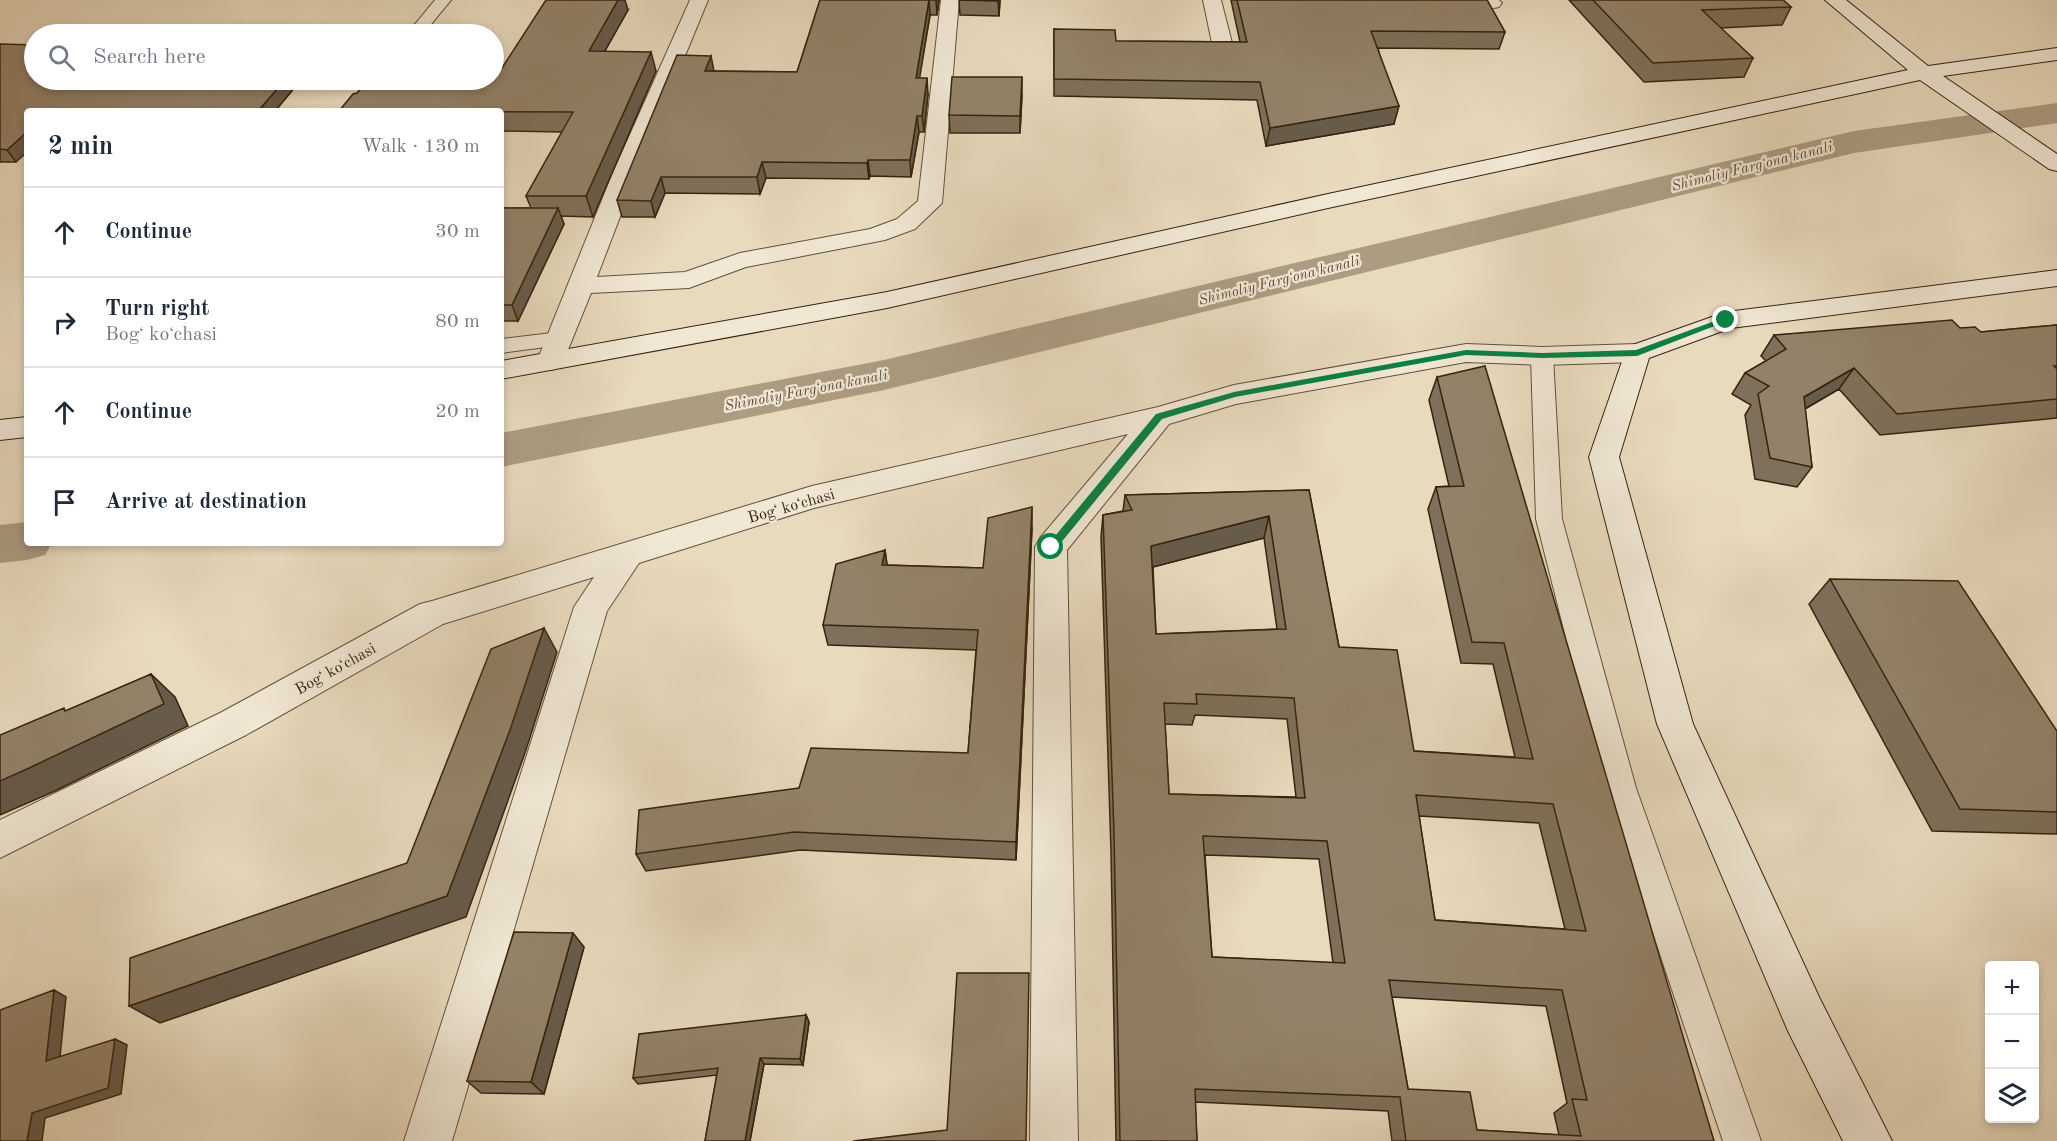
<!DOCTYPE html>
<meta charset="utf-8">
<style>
:root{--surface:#fff;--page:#f2f2f3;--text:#1f2937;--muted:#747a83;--line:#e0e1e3}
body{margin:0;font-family:"Old Standard TT",serif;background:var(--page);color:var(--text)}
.controls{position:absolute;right:18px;bottom:18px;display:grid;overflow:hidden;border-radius:6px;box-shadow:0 3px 9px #0003}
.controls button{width:54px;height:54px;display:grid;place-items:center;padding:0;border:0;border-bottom:2px solid var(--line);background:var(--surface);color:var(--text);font:30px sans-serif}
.stop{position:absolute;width:18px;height:18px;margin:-14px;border:4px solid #0b8043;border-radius:50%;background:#fff}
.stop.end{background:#0b8043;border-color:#fff;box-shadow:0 2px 6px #0008}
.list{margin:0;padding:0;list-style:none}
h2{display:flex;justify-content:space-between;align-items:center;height:78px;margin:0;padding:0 24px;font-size:26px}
h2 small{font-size:20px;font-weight:400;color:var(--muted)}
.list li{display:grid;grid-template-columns:39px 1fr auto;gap:18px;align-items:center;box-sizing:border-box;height:90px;padding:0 24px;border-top:2px solid var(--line)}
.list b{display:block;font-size:22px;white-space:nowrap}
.list p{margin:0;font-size:20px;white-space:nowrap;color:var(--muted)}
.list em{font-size:20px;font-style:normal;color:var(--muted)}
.icon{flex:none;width:33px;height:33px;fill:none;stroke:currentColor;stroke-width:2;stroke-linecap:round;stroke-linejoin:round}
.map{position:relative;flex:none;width:2057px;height:1141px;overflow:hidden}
.search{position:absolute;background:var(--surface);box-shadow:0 3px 9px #0003;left:24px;top:24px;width:480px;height:66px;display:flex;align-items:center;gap:15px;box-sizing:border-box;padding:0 21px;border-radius:33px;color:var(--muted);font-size:22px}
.panel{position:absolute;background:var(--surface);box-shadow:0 3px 9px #0003;left:24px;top:108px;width:480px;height:438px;border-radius:6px}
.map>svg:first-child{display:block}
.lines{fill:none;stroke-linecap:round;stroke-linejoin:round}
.canal{fill:#ac9c82;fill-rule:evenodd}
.lane-casing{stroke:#63513a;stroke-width:2}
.street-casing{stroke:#63513a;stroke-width:2}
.secondary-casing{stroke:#37230e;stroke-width:2}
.lane{fill:#f0e7d4;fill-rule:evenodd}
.street{fill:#f0e7d4;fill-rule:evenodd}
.secondary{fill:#f0e7d4;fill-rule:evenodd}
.wall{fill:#7e705a;stroke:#37230e;stroke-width:1.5;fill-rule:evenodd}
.shaded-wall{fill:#675b4a;stroke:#37230e;stroke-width:1.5}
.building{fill:#938269;stroke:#37230e;stroke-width:1.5;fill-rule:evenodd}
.route{fill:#0b8043}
.labels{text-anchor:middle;stroke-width:4.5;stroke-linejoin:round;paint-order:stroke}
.far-water-label{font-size:15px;font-style:italic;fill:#604d37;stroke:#f0e7d4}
.street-label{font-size:16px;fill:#37230e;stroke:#f0e7d4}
</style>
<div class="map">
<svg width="2057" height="1141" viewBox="0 0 2057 1141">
<rect width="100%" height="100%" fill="#e8dabd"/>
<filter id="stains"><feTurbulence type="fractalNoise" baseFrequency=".00333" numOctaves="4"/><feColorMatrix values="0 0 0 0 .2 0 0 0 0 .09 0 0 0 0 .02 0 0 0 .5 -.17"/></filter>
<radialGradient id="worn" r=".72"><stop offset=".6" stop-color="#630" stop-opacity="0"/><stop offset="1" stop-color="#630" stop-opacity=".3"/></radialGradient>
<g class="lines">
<path class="canal" d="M2057,103V123L1854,153L884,390L501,467V433L884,360L1854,131Z
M27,522V543H52L45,555L27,560L0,563V525Z"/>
<g class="lane-casing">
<path id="lane" d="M435,0H451L423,34H407Z
M560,332L568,334L571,339L568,344L501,353V339Z
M1542,349L1550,351L1553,356L1562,519L1636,788L1761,1141H1723L1604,788L1536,519L1531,356L1534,351Z"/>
</g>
<g class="street-casing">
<path id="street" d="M690,0H708L636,175L597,277L685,272L740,253L870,229L897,219L918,201L941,0H959L942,203L915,229L885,240L746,267L689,288L591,293L561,367L551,370L541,367L537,361L612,175Z
M1203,0H1221L1232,43L1229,47H1215L1212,43Z
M1480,0H1499L1502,3L1499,7C1490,9 1485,8 1480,0Z
M1466,344L1542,347L1637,344L1647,347L1651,353L1647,359L1637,362L1542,365L1466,362L1236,404L1169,424L1067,550L1078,1141H1030L1035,547L1040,538L1128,434L814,508L639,563L607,611L452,1141H404L574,607L594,577L443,624L246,735L0,858V820L220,713L420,604L432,601L812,486L1158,407L1234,385Z"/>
</g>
<g class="secondary-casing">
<path id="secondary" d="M1825,0H1846L1928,66L2057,48V60L1943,76L2057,154V171L2049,169L1920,80L1328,208L887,308L501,379V361L887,292L1328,194L1908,70Z
M2057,270V286L1731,328L1649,358L1619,457L1693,724L1820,999L1892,1141H1843L1788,1031L1657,724L1589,457L1627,347L1726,312Z
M27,417V437L0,440V420Z"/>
</g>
<use href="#lane" class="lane"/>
<use href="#street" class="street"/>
<use href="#secondary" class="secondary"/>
</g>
<path class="wall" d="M820,0H939L937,15H930L919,78L928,94L924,132H919L911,177L870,176L869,179L766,178L760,194L665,193L655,217H622L617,200L714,71L797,72Z
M959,0H1000L999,16L960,15Z
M1231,0H1487L1505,32L1499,49L1378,48L1394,124L1266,146L1257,100L1054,96V29L1116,41L1240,42Z
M1569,0H1783L1791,7L1782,25L1720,28L1753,58L1744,77L1644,82Z
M628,10L605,51L656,71L593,217L561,216L564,224L518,321H501V208H531L526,196L562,132L501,131L500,71Z
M0,44L34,80H301L275,111H27L16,162H0Z
M1022,95L1020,133H950L949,115Z
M2057,325V418L1880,435L1839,389L1805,409L1812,467L1797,487L1755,479L1745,415L1751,405L1732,394L1745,373L1766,361L1761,356L1774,335L1960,328L1981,332Z
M1437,377L1714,1141H1392L1388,1111L1195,1102L1197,1141H1116L1111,852L1101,537L1103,515L1123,511L1125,495L1309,490L1339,647L1414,751L1515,757L1493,664L1461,663L1428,509L1436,487L1449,486L1429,400ZM1264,538L1277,629L1156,634L1153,567ZM1195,715L1287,719L1296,797L1169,794L1165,724L1192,725ZM1419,816L1539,823L1565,929L1435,920ZM1205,855L1319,859L1333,963L1212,957ZM1392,997L1546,1006L1567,1103L1554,1113L1559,1135L1477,1130L1408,1089Z
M1032,528L1016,860L800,850L646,871L636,854L799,788L968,753L976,650L828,645L823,625L885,550L887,565L983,568Z
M1830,579L2057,731V834L1932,831L1809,604Z
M584,947L544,1094L481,1093L467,1081Z
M806,1015L809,1022L803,1065L764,1064L750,1141H705L717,1075L638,1084L633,1078Z"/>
<path class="shaded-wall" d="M618,0H625L628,10L594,70L589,51Z
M929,0L930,15L917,94L916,78Z
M936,0H939L937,15Z
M998,0H1000L999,16Z
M651,52L656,71L593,217L586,196Z
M711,56L714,71H705Z
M1022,77V95L1020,133V116Z
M927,78L928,94L924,132L922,116Z
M285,80H301L275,111H258Z
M1399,106L1394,124L1266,146L1270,128Z
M917,116L919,132L911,177L910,160Z
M27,132V152L16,162L7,150Z
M868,160L870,176L869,179L867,163Z
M762,162L766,178L760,194L757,177Z
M661,177L665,193L655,217L651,201Z
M558,208L564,224L518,321L512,305Z
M1854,368L1839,389L1789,418L1804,397Z
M1032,507V528L1016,860V842Z
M1269,516L1264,538L1149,568L1151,546Z
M885,550L888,571L882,565Z
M544,628L557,652L525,753L466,917L160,1023L129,1006L447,896Z
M151,674L175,697L188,726L55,791L0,815V781Z
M573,933L584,947L544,1094L531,1082Z
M54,990L66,997L59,1067L46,1061Z
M806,1015L809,1022L803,1065L800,1059Z
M115,1039L127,1045L121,1094L45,1118L42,1141H27L32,1113Z
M760,1058L764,1064L750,1141H745Z"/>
<path class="building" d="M546,0H618L589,51L651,52L586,196H526L573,112L339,111L353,94L357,93L368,80H494V71H500Z
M820,0H929L916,78H927L922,116H917L910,160H868L867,163L762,162L757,177H661L651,201L617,200L677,55L711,56L705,71L797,72Z
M959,0H998V1Z
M1237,0H1487L1505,32L1371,31L1399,106L1270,128L1260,82L1054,79V29L1115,30L1116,41L1247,42Z
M1593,0H1783L1791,7L1702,10L1753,58L1653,63Z
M0,44L34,45V80H285L258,111H27V132L7,150L0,149Z
M952,77H1022L1020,116L949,115Z
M501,208H558L512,305H501Z
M1952,320L1960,328L1975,327L1981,332L2057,325V366H2054L2057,369V399L1897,414L1854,368L1804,397L1812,467L1770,458L1758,394L1769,386L1745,373L1786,349L1774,335Z
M1485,366L1714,1141H1406L1400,1097L1195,1089L1197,1141H1120L1114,833L1103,515L1132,510L1125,495L1309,490L1339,647L1397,650L1414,751L1533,759L1504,643L1472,642L1436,487L1464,486L1437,377ZM1269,516L1286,629L1156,634L1151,546ZM1196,694L1294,698L1305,798L1169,794L1164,703L1197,704ZM1416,795L1553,804L1586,931L1435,920ZM1203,836L1327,841L1345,963L1212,957ZM1389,980L1562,990L1587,1100L1572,1099L1581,1136L1477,1130L1470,1092L1408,1089Z
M1032,507L1016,842L794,832L636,854L639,810L799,788L811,748L968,753L978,630L823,625L836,564L885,550L882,565L983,568L988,518Z
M1830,579L1958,581L2057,731V812L1960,809Z
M544,628L510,730L447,896L129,1006L130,958L407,863L491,649Z
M151,674L164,704L27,769L0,781V735L64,708L65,711Z
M514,932L573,933L531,1082L467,1081Z
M957,973H1029L1026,1141H853L947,1130Z
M54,990L46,1061L115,1039L108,1088L32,1113L27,1141H0V1010Z
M806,1015L800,1059L760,1058L745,1141H705L718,1068L633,1078L639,1034Z"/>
<path class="route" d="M1723,318L1730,320L1637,356L1542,358L1466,355L1235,397L1162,419L1055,550H1048L1046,547L1156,414L1234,392L1466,350L1542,353L1636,350Z"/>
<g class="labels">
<g class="far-water-label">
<text transform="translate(1752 166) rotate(-14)" y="5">Shimoliy Fargʻona kanali</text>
<text transform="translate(1279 280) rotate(-14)" y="5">Shimoliy Fargʻona kanali</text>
<text transform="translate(806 390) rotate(-11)" y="5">Shimoliy Fargʻona kanali</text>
</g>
<g class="street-label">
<text transform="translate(791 505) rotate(-16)" y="6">Bogʻ koʻchasi</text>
<text transform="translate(335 668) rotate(-29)" y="6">Bogʻ koʻchasi</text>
</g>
</g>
<rect width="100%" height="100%" filter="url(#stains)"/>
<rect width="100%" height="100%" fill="url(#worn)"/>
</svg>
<div class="controls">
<button>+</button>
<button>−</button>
<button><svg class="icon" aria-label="layers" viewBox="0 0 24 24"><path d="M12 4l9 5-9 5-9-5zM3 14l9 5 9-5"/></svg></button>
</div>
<div class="stop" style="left:1051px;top:547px"></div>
<div class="stop end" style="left:1726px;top:320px"></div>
<div class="search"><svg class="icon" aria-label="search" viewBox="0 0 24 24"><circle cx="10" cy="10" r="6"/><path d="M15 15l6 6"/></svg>Search here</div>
<section class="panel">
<h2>2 min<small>Walk · 130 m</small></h2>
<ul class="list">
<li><svg class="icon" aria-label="ahead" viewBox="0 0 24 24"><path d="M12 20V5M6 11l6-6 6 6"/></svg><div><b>Continue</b></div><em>30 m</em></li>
<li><svg class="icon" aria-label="right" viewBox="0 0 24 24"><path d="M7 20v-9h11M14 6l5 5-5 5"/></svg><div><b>Turn right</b><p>Bogʻ koʻchasi</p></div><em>80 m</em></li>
<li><svg class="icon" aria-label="ahead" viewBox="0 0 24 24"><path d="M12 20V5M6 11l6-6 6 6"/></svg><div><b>Continue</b></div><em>20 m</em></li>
<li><svg class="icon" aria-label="arrive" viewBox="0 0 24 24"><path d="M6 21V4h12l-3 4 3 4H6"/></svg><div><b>Arrive at destination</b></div></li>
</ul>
</section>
</div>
